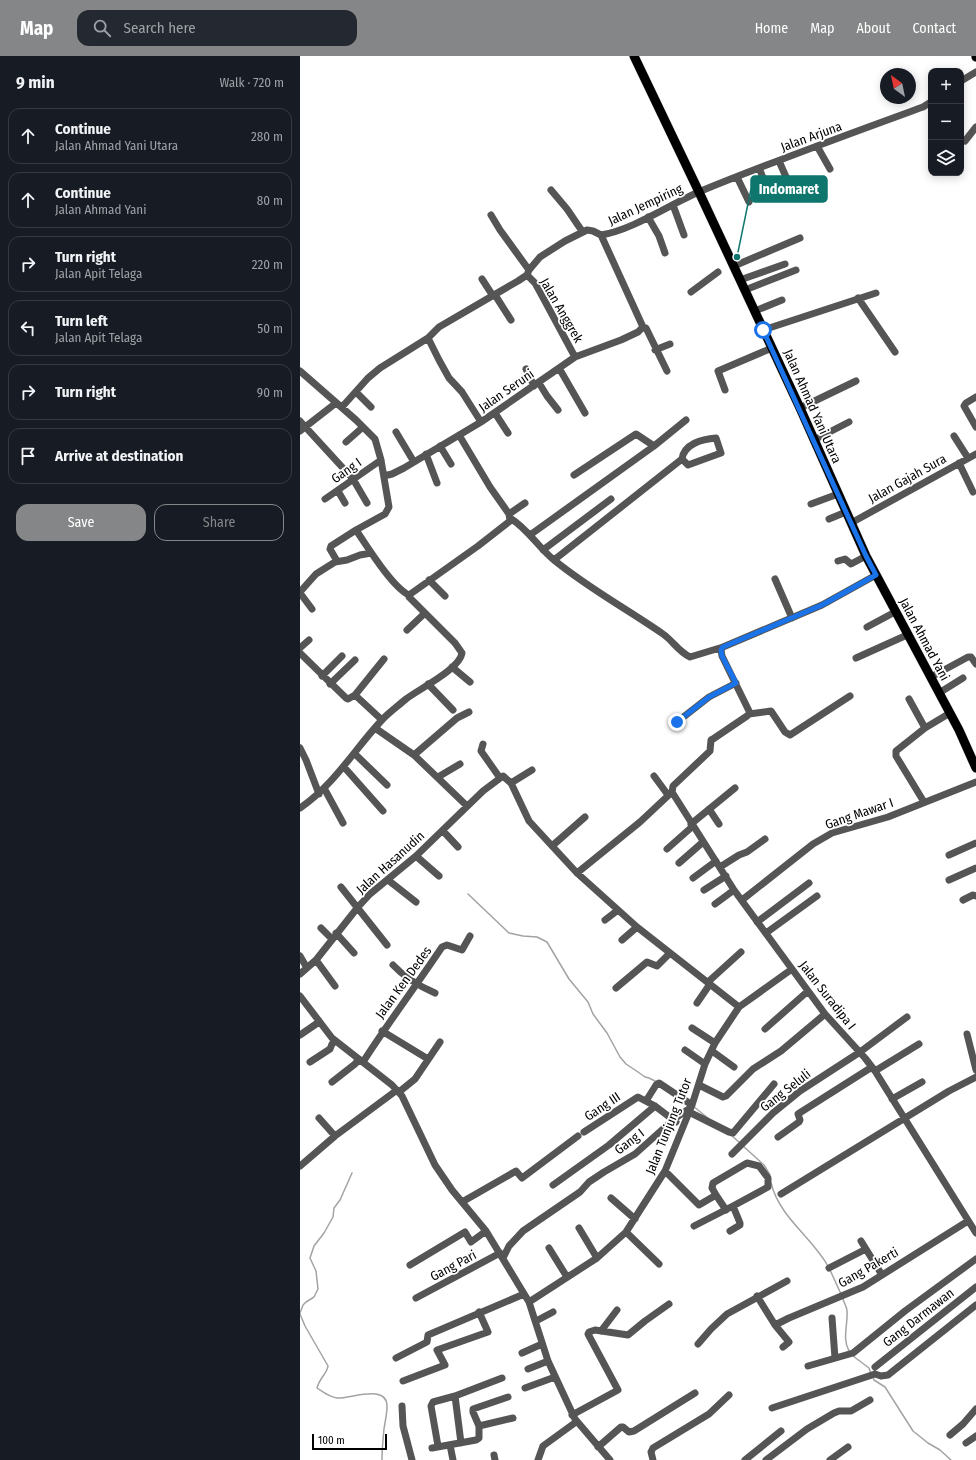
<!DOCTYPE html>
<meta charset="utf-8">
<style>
:root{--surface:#171b24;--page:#242831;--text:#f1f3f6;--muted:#9ea1a6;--line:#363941;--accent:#858687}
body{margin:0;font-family:"Fira Sans Condensed",sans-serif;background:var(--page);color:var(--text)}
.controls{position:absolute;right:12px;top:12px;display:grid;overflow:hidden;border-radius:8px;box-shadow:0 2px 10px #0003}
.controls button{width:36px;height:36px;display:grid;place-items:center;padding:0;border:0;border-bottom:1px solid var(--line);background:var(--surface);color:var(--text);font:20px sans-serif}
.compass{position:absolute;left:580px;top:12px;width:36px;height:36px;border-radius:50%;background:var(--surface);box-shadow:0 2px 10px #0003;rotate:327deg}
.scale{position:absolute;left:12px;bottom:10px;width:75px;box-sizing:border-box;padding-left:4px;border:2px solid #000;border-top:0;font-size:11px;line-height:14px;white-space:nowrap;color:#000;-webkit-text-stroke:3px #fff;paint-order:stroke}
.stop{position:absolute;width:12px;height:12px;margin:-9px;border:3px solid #1a73e8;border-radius:50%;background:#fff}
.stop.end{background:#1a73e8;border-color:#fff;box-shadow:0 1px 4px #0008}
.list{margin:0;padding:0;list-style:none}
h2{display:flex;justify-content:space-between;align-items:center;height:52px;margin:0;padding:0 16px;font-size:17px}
h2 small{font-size:13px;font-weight:400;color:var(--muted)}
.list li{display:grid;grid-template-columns:26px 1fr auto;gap:12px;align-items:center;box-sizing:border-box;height:56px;margin:0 8px 8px;padding:0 8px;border:1px solid var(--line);border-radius:12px}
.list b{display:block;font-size:15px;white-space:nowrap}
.list p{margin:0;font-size:13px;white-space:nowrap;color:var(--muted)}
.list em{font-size:13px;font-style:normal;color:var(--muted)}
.actions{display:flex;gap:8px;padding:12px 16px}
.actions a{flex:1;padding:9px 0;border:1px solid var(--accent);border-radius:12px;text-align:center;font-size:14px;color:var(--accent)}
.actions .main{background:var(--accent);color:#fff}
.icon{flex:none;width:22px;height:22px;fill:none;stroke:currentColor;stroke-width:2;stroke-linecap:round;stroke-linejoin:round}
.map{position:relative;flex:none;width:676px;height:1404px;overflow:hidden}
header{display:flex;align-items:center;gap:24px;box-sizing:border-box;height:56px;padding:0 20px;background:var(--accent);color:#fff}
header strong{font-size:19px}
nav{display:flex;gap:22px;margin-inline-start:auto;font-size:14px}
.search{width:280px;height:36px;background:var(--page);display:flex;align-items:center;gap:10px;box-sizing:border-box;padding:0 14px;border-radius:12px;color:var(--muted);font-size:15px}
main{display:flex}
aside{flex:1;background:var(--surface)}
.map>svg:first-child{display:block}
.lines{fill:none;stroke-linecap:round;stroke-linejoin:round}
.stream{stroke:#a3a3a3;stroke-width:1.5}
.major-casing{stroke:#dbdbdb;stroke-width:10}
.minor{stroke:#555;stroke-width:7}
.major{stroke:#000;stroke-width:9}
.route{stroke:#1a73e8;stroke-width:5}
.labels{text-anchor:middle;stroke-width:3.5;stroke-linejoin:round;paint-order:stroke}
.street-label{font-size:13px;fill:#000;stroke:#fff}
.leader{fill:none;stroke:#0f766e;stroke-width:1.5}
.callout-dot{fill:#0f766e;stroke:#fff;stroke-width:1.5}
.callout{fill:#0f766e;stroke:#0f766e;stroke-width:1.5}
.callout-label{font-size:14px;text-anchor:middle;font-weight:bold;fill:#fff}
</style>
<header>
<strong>Map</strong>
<div class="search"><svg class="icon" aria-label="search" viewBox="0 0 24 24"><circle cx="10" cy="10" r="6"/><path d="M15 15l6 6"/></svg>Search here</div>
<nav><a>Home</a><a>Map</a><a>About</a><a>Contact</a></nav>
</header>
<main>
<aside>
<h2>9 min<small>Walk · 720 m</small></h2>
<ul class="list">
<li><svg class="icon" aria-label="ahead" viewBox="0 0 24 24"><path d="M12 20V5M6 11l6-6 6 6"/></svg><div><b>Continue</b><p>Jalan Ahmad Yani Utara</p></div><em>280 m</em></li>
<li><svg class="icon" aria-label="ahead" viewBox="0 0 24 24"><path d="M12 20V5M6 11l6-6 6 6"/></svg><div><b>Continue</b><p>Jalan Ahmad Yani</p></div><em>80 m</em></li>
<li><svg class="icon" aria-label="right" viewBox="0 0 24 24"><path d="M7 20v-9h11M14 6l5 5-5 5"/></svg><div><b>Turn right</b><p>Jalan Apit Telaga</p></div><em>220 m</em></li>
<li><svg class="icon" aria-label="left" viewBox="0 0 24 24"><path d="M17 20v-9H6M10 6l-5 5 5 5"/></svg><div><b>Turn left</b><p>Jalan Apit Telaga</p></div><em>50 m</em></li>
<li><svg class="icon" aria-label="right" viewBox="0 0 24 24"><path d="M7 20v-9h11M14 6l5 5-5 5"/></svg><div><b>Turn right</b></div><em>90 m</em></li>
<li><svg class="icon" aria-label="arrive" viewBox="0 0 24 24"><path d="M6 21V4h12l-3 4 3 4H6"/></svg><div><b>Arrive at destination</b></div></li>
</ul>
<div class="actions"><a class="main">Save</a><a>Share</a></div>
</aside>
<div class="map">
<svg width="676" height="1404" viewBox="0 0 676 1404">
<rect width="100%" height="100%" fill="#fff"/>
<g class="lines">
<path class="stream" d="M168,838L209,877L223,880L237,881L247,886L269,923L288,946L293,958L307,977L320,1001L326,1008L338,1016L345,1021L349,1022L357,1026
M393,1050L409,1063
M431,1079L440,1087
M443,1090L464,1109L470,1119
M471,1127C480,1162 511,1180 528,1210
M530,1214L541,1238
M543,1243C544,1247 547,1251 547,1255C548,1269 542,1283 549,1295
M0,1257L3,1249L6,1246L14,1241L18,1233L16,1215L10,1202L14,1190L24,1177L33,1161L34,1152L40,1144L52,1117
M0,1258L5,1270L28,1310C27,1318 20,1321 17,1332C23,1336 29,1341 37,1342C50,1343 88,1327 87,1351C87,1358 85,1366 84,1373C83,1383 82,1394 82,1404
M553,1300L569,1312L571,1318
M573,1321L574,1324L585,1331L613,1375L628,1387L640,1394L651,1404"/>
<g class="major-casing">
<path id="major" d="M334,0L399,136L500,352L566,500L659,674L676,712
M676,0V1"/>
</g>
<path class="minor" d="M661,25L676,16
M665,85L676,71
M517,90L530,113
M479,105L490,130
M459,112L469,136
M437,121L449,146
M251,134L267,153L282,175
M373,149L384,179
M191,159L200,174L229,214
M348,161L359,180L365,197
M301,179C333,174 370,148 401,135C474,105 549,78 623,51L631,46
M434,210L500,182
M227,219L235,227L240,236L275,301
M182,223L193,240
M440,224L485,208
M445,234L496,214
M391,236L418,216
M195,239L211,264
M558,242L595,296
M455,255L482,244
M463,274L576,237
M128,282L139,304L149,322L162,336L181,366
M355,294L370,288
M259,312L285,357
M226,313L234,330
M0,315L56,364L75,383L81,404L89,451L85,458L56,474C67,490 92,531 109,539V541L155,587L162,597C160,613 119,633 106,643C98,650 88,657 81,665C54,694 34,729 0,752
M239,327L247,340L258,354
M425,334L418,315L472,292
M56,336L71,351
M676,341L666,347L664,350L676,371
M42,351L68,322L80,312L128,282L139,271L218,225L227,219L229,214L240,201L265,185L287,174L293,175L301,179L343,271L346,272L367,315
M500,352L556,325
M195,357L208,377
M0,365L53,423L67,447
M0,375L36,347
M96,376L114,406
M654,380L668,402
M514,384L549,366
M46,386L63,371
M140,390L151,408
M126,398L137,427
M659,407L673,436
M274,419L336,378L354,390
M84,420L92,418L104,412L181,366L275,301L321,284L338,276L343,271
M38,435L45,447
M25,443L81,404
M511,448L538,438
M209,458L225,447
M210,462C228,473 238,491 254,504C288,532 327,553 363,578C373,585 379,596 390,601L423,591
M529,463L546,456
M551,467L676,398
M230,479L354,390L386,364
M243,494L311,443
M254,504L382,403C384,388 402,383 416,382L421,397L388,409L382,403
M37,505L30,493L31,490L56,474
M538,505L545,503L551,508L566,500
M475,523L492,562
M129,524L145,540
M0,536L16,518L35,506L47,504L60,499L71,497
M0,537L12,553
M109,539L178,490L210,465L209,458L190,431L159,379
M567,571L595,556
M107,574L125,557
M0,592L9,584
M0,597L46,642L48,643L55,639L82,664
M556,602L607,579
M152,611L170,626
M22,620L42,600
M631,621L668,601H671L676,608
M30,628L55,604
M128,628L153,654
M639,637L663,622
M55,639L84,603
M609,643L625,672
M449,658L471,655L485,676L490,679L550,640
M377,666L409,641L436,627
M75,672L114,699L167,750
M183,688L181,695L200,722
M0,692L6,704L19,738
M55,698L87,729
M114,699L157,662L169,656
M44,711L83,755
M354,720L368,739
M138,721L160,708
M211,727L232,714
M24,732L43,767
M372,736L434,834L525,958L565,1002L575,1015L676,1177
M372,736L373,730L410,695L411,684L413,683L447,660L450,657L422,600L421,594L423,591L522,549L576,519
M624,746L596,700V695L625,672L650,657
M409,753L419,768
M391,768L435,732
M143,775L158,791
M252,790L285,761
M367,793L393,770
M649,799L676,787
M116,800L139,820
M379,807L403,786
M420,811L439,799L447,796L465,783
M277,817L340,766L372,736
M393,822L416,805
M88,824L116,846
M649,824L676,812
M41,831L87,889
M404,834L426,820
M442,844L513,788L532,777L588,761L676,726
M663,844L673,839L676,840
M415,848L434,834
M305,864L318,854
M457,866L509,827
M21,872L32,883
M36,877L54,897
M466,877L517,840
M322,884L337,871
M0,900L7,912
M16,904L35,930
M93,909C105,922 119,930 135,937
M0,918L16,904L58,851L70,838L116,800L183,735L203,720L211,727L229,765L277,817L337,871L439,951L492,913
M408,926L441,896
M316,932L347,906L357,910L370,897
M0,940L32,982L92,1029L102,1040L135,1109L152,1134L186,1175L229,1246L248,1305L275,1363L310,1404
M397,947L410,928
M392,972L415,987
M465,973L508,935
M82,975L128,1003
M667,978L676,1014
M0,979L19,966
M385,994L405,1008
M412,995L434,1011
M10,1006L30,993L32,988L36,985
M63,1006C88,967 116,930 142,891L147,889L162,894L170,880
M575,1015L619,988
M32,1026L55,1008L59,1003
M399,1029L423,1041L426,1040L453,1013L481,995L525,958
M99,1036L115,1023L140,986
M592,1043L622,1026
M346,1045L356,1029L359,1027L392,1049
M389,1056L429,1076L433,1077L474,1028
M19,1062L35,1080
M284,1076L338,1041L355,1050L376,1066
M478,1081L499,1066L500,1064L498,1058L501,1056L572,1011
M432,1098L473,1057L500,1035L560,996L607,961
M0,1110L35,1080L97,1034
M365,1115L399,1149L416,1139L412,1132L413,1127L447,1107L459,1110L468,1122V1131L433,1150L394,1170
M253,1129L309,1089L355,1050
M481,1138L649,1035L676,1021
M416,1139L426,1154
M311,1142L335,1163
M162,1146L216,1115L222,1122L278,1080
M279,1172L297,1202
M430,1175L440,1169V1167L433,1150
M326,1176L359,1208
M561,1185L582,1219
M249,1192L267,1221
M203,1202L209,1190L223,1175L280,1136L289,1126L304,1116L335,1098L373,1064L390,1052
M110,1209L165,1176L171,1186L186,1175
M529,1212L566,1193
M457,1240L475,1269L489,1286L488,1287L483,1291
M116,1242L200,1197
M229,1246L297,1202L326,1176L365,1115L392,1049L405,1008L415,987L439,951
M532,1262L535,1302
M236,1265L253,1256
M475,1269L489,1262L563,1231L668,1165
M301,1275L317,1254
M398,1288L411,1273L427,1258L487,1225
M222,1297L242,1288
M96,1302L127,1286L128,1279L224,1238
M508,1310L553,1297L605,1255L676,1203
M575,1311L676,1231
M228,1313L248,1305
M103,1325L145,1309L137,1294L188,1276L179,1256
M225,1332L255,1321
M155,1340L161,1387
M102,1350L103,1370L112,1404
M472,1352L575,1318L581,1320L588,1319L676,1249
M272,1359L318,1334L288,1278L289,1276L295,1274L328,1279L345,1265L369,1248
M179,1370L173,1356V1353L208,1341
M650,1379L663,1368L676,1353
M666,1387L676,1380
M150,1389L153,1404
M138,1390L131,1350L133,1346L155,1340L202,1322
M298,1391L321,1371H323L329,1376L334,1375L395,1337
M132,1392L176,1384L179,1382V1370L213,1362
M194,1399L195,1404
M238,1404L243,1390L276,1366
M353,1404L351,1396L353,1392L409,1358L429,1339
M445,1404L481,1375
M466,1404L507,1373L534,1357L539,1355H551L570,1344
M530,1404L548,1391"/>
<use href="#major" class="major"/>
</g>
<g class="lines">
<path class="route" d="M377,666L409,641L436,627L422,600L421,594L423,591L522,549L576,519L566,500L463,274"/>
</g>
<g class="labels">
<g class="street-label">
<text transform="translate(511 80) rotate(-20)" y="5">Jalan Arjuna</text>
<text transform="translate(345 148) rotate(-25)" y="5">Jalan Jempiring</text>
<text transform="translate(262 254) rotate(60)" y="5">Jalan Anggrek</text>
<text transform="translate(206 334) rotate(-35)" y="5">Jalan Seruni</text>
<text transform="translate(513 350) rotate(66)" y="5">Jalan Ahmad Yani Utara</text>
<text transform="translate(46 414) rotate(-35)" y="5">Gang I</text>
<text transform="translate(607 422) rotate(-29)" y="5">Jalan Gajah Sura</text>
<text transform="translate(625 583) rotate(62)" y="5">Jalan Ahmad Yani</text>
<text transform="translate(559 757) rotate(-19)" y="5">Gang Mawar I</text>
<text transform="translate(90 806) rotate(-42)" y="5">Jalan Hasanudin</text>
<text transform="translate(103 926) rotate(-54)" y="5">Jalan Ken Dedes</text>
<text transform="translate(528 939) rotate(52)" y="5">Jalan Suradipa I</text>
<text transform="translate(485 1034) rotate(-38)" y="5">Gang Seluli</text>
<text transform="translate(302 1050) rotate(-34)" y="5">Gang III</text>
<text transform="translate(368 1070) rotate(-68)" y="5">Jalan Tunjung Tutor</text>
<text transform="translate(329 1085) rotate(-37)" y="5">Gang I</text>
<text transform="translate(153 1209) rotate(-28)" y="5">Gang Pari</text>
<text transform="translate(568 1211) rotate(-30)" y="5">Gang Pakerti</text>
<text transform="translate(618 1261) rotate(-38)" y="5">Gang Darmawan</text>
</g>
</g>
<path class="leader" d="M437 201L451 133"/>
<circle class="callout-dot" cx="437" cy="201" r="4"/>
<rect class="callout" x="451" y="120" width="76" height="26" rx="4"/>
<g class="callout-label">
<text x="489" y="138">Indomaret</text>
</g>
</svg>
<div class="controls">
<button>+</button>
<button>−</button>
<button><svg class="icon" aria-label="layers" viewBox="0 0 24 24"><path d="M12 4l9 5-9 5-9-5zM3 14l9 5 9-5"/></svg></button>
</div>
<svg class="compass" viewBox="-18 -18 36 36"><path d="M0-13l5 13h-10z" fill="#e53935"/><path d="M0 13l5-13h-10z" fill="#9ea1a6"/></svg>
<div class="scale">100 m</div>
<div class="stop" style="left:463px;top:274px"></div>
<div class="stop end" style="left:377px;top:666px"></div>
</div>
</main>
